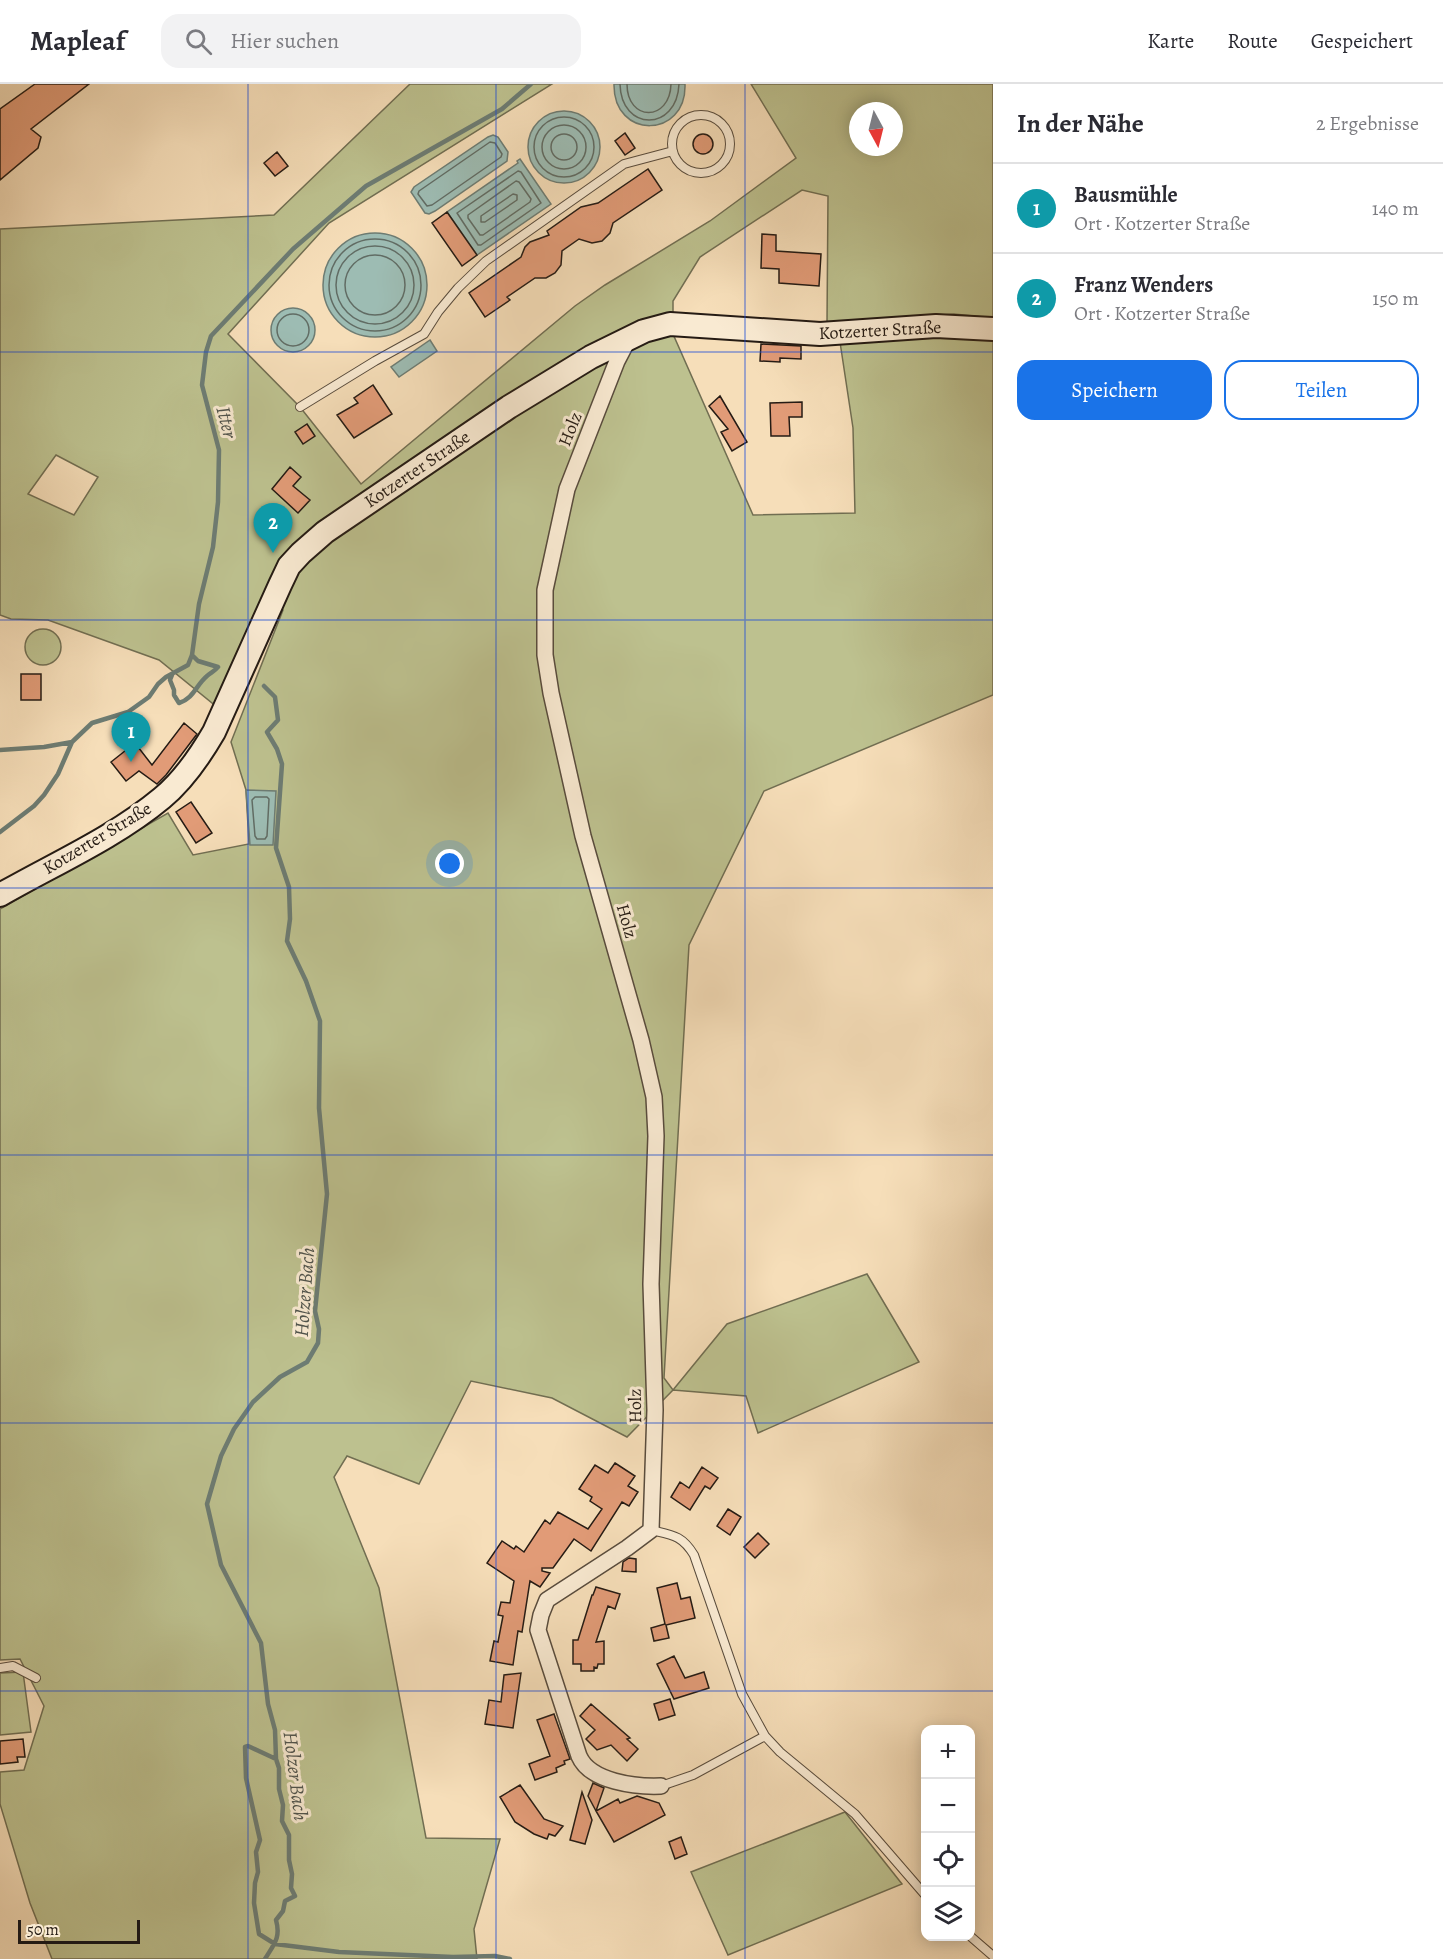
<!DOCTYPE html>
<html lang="de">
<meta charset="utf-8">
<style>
:root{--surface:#fff;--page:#f2f2f3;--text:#2b2b33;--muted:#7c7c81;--line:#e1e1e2;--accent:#1a73e8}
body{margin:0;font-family:Alegreya,serif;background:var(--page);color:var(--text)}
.controls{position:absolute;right:18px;bottom:18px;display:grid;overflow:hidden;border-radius:12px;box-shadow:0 3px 15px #0003}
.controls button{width:54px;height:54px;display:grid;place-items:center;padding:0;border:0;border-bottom:2px solid var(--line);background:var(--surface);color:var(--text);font:30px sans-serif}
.compass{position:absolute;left:849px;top:18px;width:54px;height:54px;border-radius:50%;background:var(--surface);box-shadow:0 3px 15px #0003;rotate:173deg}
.scale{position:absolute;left:18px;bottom:15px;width:122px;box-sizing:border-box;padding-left:6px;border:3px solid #251b14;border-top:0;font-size:16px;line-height:21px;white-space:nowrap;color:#251b14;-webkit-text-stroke:4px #f9ead2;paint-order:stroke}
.you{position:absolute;left:450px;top:780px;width:21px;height:21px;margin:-15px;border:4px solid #fff;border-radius:50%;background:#1a73e8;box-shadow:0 0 0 9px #1a73e833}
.badge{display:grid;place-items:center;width:39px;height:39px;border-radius:50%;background:var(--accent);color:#fff;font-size:20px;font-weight:700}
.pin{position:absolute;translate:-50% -50px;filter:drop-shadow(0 2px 3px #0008)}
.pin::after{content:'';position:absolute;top:32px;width:21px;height:18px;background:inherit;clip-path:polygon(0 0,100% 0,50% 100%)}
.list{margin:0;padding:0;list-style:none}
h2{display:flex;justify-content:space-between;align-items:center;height:78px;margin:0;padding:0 24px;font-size:26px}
h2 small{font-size:20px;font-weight:400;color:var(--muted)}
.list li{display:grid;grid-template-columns:39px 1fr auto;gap:18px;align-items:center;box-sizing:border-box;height:90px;padding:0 24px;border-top:2px solid var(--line)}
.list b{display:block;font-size:22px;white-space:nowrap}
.list p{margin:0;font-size:20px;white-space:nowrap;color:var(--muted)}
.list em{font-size:20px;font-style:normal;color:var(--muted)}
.actions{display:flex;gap:12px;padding:18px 24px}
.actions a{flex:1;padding:14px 0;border:2px solid var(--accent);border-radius:18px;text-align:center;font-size:21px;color:var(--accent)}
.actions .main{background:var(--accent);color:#fff}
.icon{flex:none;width:33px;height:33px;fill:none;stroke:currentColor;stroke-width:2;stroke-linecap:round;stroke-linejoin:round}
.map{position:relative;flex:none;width:993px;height:1875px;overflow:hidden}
header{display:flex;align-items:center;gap:36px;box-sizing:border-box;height:84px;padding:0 30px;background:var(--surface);border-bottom:2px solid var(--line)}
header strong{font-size:28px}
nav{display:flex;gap:33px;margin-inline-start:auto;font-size:21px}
.search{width:420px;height:54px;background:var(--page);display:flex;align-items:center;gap:15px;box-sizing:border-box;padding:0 21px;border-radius:18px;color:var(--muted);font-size:22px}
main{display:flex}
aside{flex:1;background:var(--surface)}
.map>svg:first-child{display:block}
.green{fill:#bdc18f;stroke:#716e52;stroke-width:1.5;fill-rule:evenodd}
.water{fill:#9dbcb3;stroke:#6d7c73;stroke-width:1.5}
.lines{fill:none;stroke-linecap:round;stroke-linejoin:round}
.shore{stroke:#616c64;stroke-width:1.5}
.stream{stroke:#6d7c73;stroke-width:4.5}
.building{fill:#e19b77;stroke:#251b14;stroke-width:1.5}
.lane-casing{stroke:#594c3d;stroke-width:10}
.street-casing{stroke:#594c3d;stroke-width:18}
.secondary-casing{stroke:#251b14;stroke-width:26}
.lane{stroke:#f9ead2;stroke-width:8}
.street{stroke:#f9ead2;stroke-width:15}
.secondary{stroke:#f9ead2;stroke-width:22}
.grid{fill:none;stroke:#1d4ed8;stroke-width:1.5;stroke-opacity:0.55}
.labels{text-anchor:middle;stroke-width:6;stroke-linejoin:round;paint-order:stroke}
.street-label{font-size:18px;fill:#251b14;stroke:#f9ead2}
.water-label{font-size:20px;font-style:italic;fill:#4f534c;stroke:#f9ead2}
</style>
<header>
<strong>Mapleaf</strong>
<div class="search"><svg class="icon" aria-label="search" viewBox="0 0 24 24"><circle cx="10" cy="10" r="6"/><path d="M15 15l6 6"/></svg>Hier suchen</div>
<nav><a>Karte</a><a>Route</a><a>Gespeichert</a></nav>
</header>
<main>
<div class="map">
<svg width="993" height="1875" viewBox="0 0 993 1875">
<rect width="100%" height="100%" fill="#f6deb9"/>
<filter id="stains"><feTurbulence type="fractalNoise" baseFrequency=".00333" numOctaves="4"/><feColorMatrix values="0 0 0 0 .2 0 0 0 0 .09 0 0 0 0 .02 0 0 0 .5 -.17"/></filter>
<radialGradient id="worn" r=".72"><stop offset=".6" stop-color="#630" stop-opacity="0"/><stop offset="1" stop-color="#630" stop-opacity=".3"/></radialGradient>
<path class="green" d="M410,0H552L329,139L228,250L300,323L361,400L575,222L605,201L710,137L796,74L751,0H993V234L954,230L827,240L828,112L802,106L700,173L673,217V250L753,431L855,429L853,344L840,258L922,253L993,256V611L764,707L689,861L664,1294L673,1306L727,1240L867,1190L919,1278L758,1349L746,1312L673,1306L627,1353L552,1314L471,1297L419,1400L347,1372L334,1393L379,1504L426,1754L500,1755L474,1845L477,1875H52L30,1819L0,1720V1688L24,1686L44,1622L20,1575L0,1576V825L168,729L193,771L249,760L246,706L231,658L283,526L265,515L217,623L159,576L48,536L11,535L0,531V145L274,131ZM858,27H894V63H858ZM56,371L98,393L74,431L28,410Z
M25 563a18 18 0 1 1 36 0a18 18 0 1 1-36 0Z
M23,1588L31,1648L0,1651V1589Z
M845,1728L902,1800L728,1871L691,1788Z"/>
<path class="water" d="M614,0H685C687,55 613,56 614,0Z
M528 63a36 36 0 1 1 72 0a36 36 0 1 1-72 0Z
M493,51L498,53L508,68L507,77L435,127L429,130L425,129L411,108L414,103L488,53Z
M520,75L551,120L477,171L447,128L518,79L517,77Z
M323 201a52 52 0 1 1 104 0a52 52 0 1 1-104 0Z
M271 246a22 22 0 1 1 44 0a22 22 0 1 1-44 0Z
M430,256L437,267L399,293L391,283Z
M246,706L276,707L273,761H250Z"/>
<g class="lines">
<path class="shore" d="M620,0C621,48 677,48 679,0
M627,0C627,38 670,38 671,0
M534 63a30 30 0 1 1 60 0a30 30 0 1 1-60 0Z
M542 63a22 22 0 1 1 44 0a22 22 0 1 1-44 0Z
M551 63a13 13 0 1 1 26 0a13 13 0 1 1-26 0Z
M490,58L495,59L502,70L501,73L432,121L427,122L418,110L419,107Z
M518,87L521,88L541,119L481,161H478L457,129Z
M516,97L519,98L531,115L530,118L483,151H480L468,134V131Z
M513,110L517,111V116L485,138H481V132Z
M329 201a46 46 0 1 1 92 0a46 46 0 1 1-92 0Z
M336 201a39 39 0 1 1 78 0a39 39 0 1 1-78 0Z
M345 201a30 30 0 1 1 60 0a30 30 0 1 1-60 0Z
M277 246a16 16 0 1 1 32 0a16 16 0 1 1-32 0Z
M255,713H267L269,715L267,752L265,755H257L255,752L252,716Z"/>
<path class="stream" d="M172,591L170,596L174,606V611L179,619C194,614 196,601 207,592C210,589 215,587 218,583L198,577L192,571
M264,602L275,613L278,636L267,648L277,665L282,680L276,764L289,803L290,835L287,857L306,897L320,937L319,1024L327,1110L315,1227L319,1245L318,1259L307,1278L280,1293L253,1318L234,1345L221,1372L207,1420L221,1481L261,1559L268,1620L275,1646L276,1675L279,1684V1705L283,1721L282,1737L289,1751V1776L292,1790L291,1804L295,1812L285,1817L283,1827L276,1836C281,1854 274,1860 265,1875
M0,666L44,663L72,658
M0,748L34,722L44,711L58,690L72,658L92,639L128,628L149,613L158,600L166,593L188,581L192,571L199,520L213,463L218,418L219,366L202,301L206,268L211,252L293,165L366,102L502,25L531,0
M276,1675L248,1662L245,1663L246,1694L260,1756L256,1768L258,1788L255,1799L254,1819L259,1850L275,1860L339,1868L453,1873L495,1872L510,1875"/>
</g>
<path class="building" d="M35,0H89L31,45L41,53L38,64L0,96V25Z
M625,49L635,64L625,71L615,57Z
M693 60a10 10 0 1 1 20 0a10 10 0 1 1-20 0Z
M277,68L288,82L275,92L264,79Z
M648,85L662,106L613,139L610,149L602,157L592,159L579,155L562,167L561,181L555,189L546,194H535L507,213L510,216L485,233L469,209L521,173L525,163L530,158L549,151L547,147L581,123L598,119Z
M447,128L477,171L462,182L432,139Z
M762,150L776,151V167L821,170L819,202L779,199V185L761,184Z
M761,260L801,262V275L780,274V278L760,277Z
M373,301L392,330L354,354L337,331L358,319L354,314Z
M720,312L747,358L732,367L721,348L728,345L709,322Z
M802,318V333H789L790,352H771L770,319Z
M307,340L315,352L303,360L295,348Z
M290,383L301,393L293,402L310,416L298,429L272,405Z
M21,590H41V616H21Z
M184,639L197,650L166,691L157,700L139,687L126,697L111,678L135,659L152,681Z
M191,718L212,749L196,759L176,728Z
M615,1379L635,1392L628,1402L638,1408L629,1422L622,1418L591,1467L574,1455L553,1484H542V1487L550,1489L540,1503L530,1497L522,1548L518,1547L513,1581L490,1577L494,1557L498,1558L503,1532L498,1531L501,1518L510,1519L514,1497L487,1479L502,1457L514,1465L516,1462L524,1468L545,1436L550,1440L558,1428L588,1445L602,1425L590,1417L592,1413L579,1405L595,1381L608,1389Z
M702,1383L718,1394L710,1405L705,1402L690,1426L671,1413L680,1398L689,1404Z
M728,1425L741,1433L730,1451L717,1442Z
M758,1449L769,1460L755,1474L744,1463Z
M629,1474L636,1475V1488L622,1487L623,1478Z
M677,1499L681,1515L690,1513L695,1534L666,1541L669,1554L654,1557L651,1544L665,1540L657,1504Z
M596,1503L620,1510L615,1525L608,1522L596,1558L604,1557V1580H598L597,1584L594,1583V1587H581V1580H573V1556H578L592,1511H593Z
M674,1572L685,1594L704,1588L709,1604L674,1615L657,1580Z
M521,1589L513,1644L485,1640L489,1616L501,1618L504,1591Z
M670,1615L675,1631L659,1636L654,1620Z
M591,1620L630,1654L627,1655L638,1665L627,1677L611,1661L597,1666L586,1655L595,1646L580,1632Z
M554,1630L570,1675L564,1677L565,1680L556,1684L557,1688L535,1696L529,1680L550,1672L537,1636Z
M23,1655L25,1673H17L18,1678L0,1680V1657Z
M593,1699L604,1704L596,1727L588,1712Z
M520,1701L544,1735L563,1742L555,1752L549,1750L547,1755L534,1750L515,1738L500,1713Z
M582,1708L592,1736L585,1760L570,1756Z
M637,1712L659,1719L665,1731L614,1758L596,1727L618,1715L620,1719Z
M681,1753L687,1770L675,1775L669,1758Z"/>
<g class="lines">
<g class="lane-casing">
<path id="lane" d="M672 60a29 29 0 1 1 58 0a29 29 0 1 1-58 0Z
M300,323L375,277L424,250L438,228L458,204L486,177L624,80L673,67
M651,1446C672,1451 682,1451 694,1471L742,1610L765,1652L780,1668L855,1730L926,1812
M0,1584L13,1582L36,1594
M661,1702L693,1691L765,1652
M970,1852L993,1872"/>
</g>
<g class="street-casing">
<path id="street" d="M629,254L617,277L567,405L545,506V571L551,609L583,752L641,956L654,1013L656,1052L651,1200L655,1326L651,1446L627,1464L547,1516L541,1531L538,1546L579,1672C590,1698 636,1703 661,1702"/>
</g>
<g class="secondary-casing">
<path id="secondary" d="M0,811C54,780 114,754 162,714C184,696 200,672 214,648L280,501L289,482L301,469L325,448L509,323L591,273L644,247L670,240L820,250L936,242L993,245"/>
</g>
<use href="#lane" class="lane"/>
<use href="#street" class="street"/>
<use href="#secondary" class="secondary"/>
</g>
<path class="grid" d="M248,0V1875M496,0V1875M745,0V1875M0,268H993M0,536H993M0,804H993M0,1071H993M0,1339H993M0,1607H993"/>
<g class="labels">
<g class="street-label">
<text transform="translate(880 246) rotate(-3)" y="6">Kotzerter Straße</text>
<text transform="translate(570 345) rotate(-68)" y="6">Holz</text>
<text transform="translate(417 385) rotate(-34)" y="6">Kotzerter Straße</text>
<text transform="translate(97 754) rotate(-31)" y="6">Kotzerter Straße</text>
<text transform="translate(627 837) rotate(74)" y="6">Holz</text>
<text transform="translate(635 1322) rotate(-91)" y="6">Holz</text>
</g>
<g class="water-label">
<text transform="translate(227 338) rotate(76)" y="7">Itter</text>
<text transform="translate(304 1208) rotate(-86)" y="7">Holzer Bach</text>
<text transform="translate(296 1692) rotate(83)" y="7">Holzer Bach</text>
</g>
</g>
<rect width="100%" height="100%" filter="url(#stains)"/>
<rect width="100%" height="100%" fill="url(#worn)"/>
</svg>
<div class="controls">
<button>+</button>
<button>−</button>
<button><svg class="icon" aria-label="locate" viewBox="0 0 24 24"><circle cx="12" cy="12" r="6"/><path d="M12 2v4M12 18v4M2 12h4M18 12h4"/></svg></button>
<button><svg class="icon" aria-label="layers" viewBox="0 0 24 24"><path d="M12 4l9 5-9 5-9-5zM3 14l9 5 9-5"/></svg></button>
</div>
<svg class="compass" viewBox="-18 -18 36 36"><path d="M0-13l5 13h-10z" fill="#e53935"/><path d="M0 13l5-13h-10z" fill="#7c7c81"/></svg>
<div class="scale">50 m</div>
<div class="you"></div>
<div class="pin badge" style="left:131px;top:678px;background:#0f9aa8">1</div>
<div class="pin badge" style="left:273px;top:469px;background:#0f9aa8">2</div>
</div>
<aside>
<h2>In der Nähe<small>2 Ergebnisse</small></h2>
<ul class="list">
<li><span class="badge" style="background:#0f9aa8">1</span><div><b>Bausmühle</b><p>Ort · Kotzerter Straße</p></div><em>140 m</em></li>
<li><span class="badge" style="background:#0f9aa8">2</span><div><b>Franz Wenders</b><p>Ort · Kotzerter Straße</p></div><em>150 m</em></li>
</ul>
<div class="actions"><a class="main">Speichern</a><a>Teilen</a></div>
</aside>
</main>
